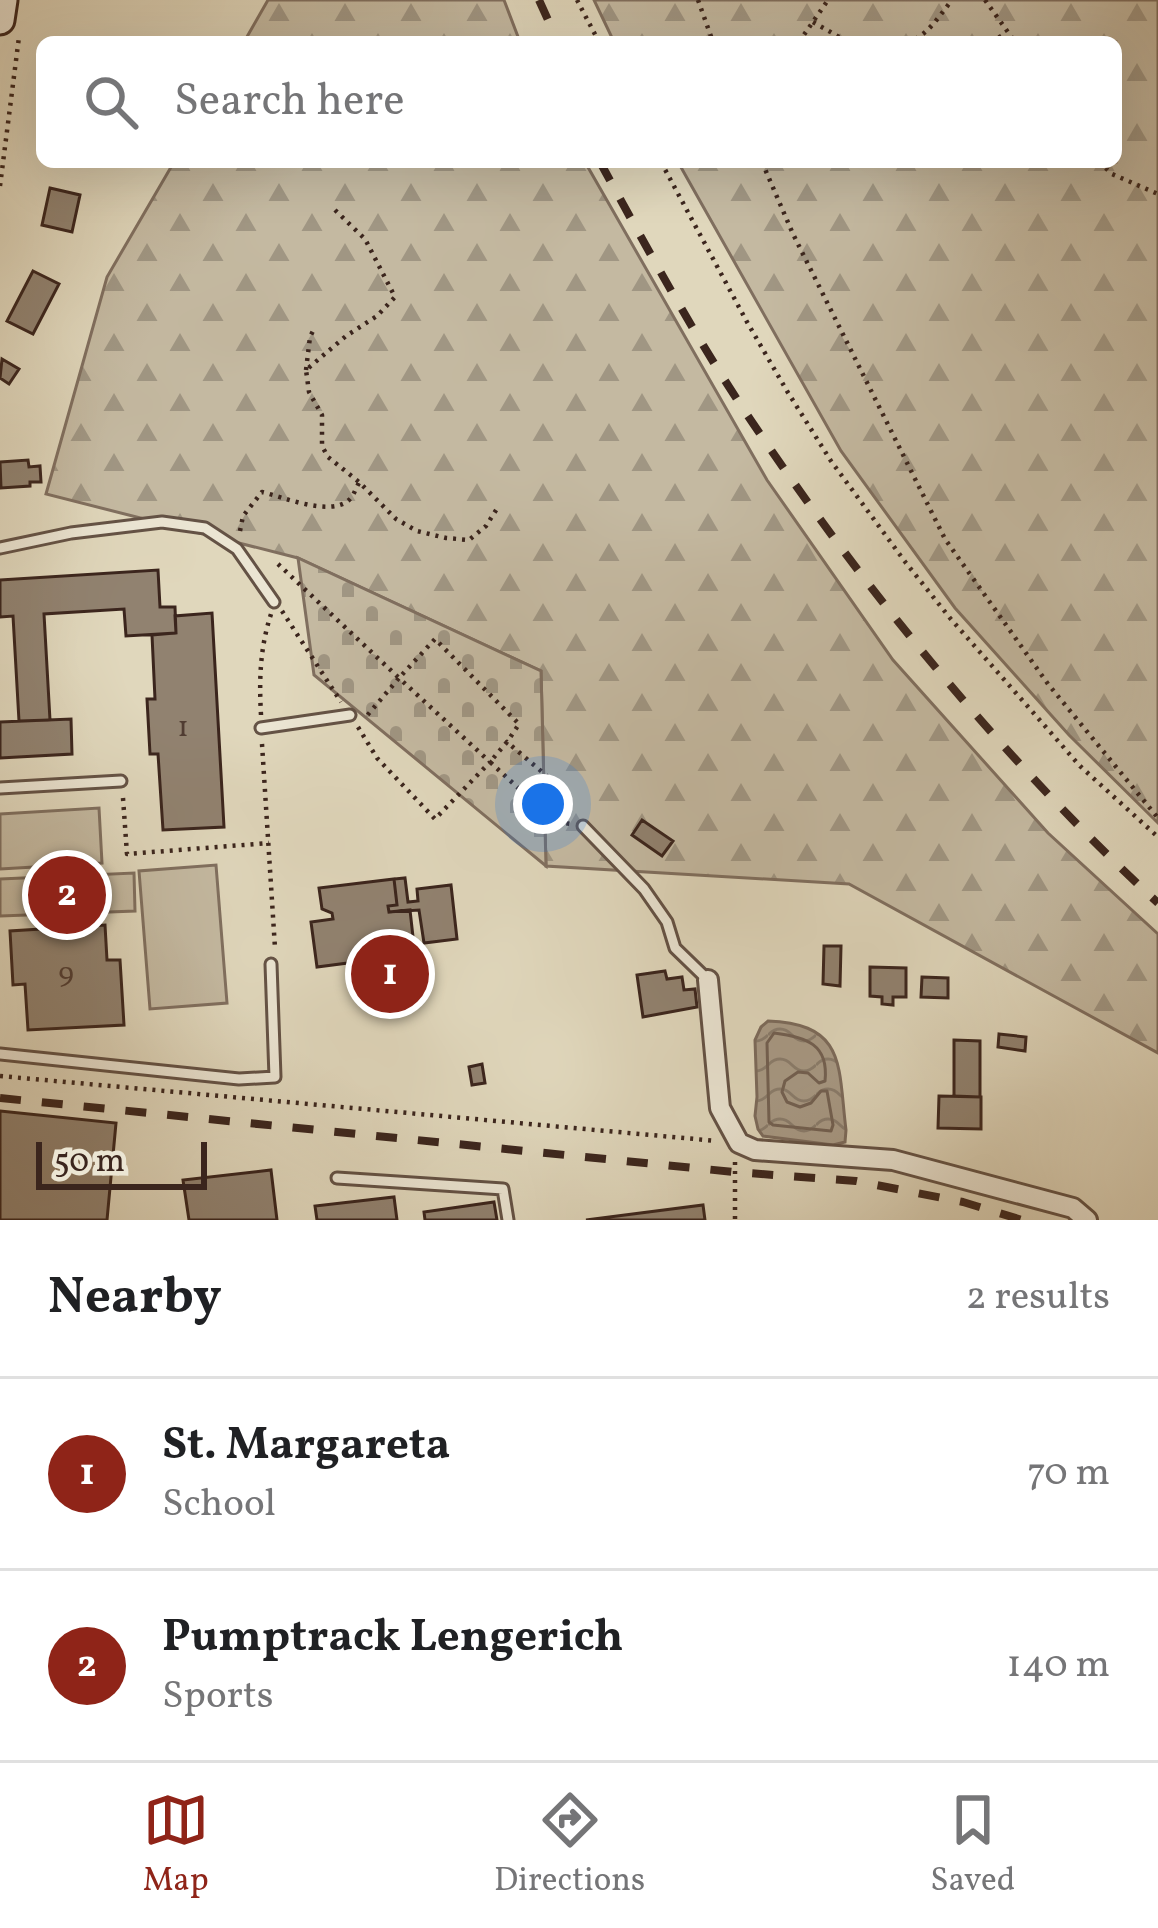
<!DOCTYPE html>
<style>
:root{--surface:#fff;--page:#f2f2f2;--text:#202124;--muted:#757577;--line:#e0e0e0;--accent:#8f2418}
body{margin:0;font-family:Vollkorn,serif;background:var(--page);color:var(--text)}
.scale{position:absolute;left:36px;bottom:30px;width:171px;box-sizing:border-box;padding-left:12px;border:6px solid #3b251d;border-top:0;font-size:33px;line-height:42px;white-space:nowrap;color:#3b251d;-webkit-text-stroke:9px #ebe5d3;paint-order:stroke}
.you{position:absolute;left:543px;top:804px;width:42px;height:42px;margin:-30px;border:9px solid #fff;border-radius:50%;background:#1a73e8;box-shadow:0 0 0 18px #1a73e833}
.badge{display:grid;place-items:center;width:78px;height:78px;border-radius:50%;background:var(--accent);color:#fff;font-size:39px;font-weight:700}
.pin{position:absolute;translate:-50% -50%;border:6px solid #fff;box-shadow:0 3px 12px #0006}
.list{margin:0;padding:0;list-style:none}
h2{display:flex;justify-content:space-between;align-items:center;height:156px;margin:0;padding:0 48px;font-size:51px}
h2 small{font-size:39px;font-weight:400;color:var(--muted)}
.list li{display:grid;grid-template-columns:78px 1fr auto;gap:36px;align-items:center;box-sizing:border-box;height:192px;padding:0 48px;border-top:3px solid var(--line)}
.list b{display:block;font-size:45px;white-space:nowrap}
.list p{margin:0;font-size:39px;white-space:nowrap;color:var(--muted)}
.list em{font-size:39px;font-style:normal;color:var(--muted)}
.icon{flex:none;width:66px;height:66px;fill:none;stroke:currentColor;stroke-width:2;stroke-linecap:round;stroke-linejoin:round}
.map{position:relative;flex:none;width:1158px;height:1220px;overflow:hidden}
.search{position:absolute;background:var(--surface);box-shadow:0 12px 48px #0002;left:36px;right:36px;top:36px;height:132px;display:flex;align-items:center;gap:30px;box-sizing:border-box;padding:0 42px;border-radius:18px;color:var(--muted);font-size:45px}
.sheet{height:540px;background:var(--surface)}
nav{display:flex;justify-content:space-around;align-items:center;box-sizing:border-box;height:168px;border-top:3px solid var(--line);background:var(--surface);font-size:33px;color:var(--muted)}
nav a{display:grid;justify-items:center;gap:6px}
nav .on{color:var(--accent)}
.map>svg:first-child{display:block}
.forest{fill:url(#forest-firs);stroke:#806f5f;stroke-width:3}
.cemetery{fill:url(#cemetery-stones);stroke:#806f5f;stroke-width:3}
.pitch{fill:#c4b9a1;stroke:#806f5f;stroke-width:3}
.water{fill:url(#water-waves);stroke:#7c6b5c;stroke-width:3}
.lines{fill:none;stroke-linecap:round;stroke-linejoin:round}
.shore{stroke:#726052;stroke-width:3}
.building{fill:#918270;stroke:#3b251d;stroke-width:3}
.service-casing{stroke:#645245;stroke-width:15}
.minor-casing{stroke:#645245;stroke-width:24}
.secondary-casing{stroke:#3b251d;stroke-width:33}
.path{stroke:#3b251d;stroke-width:4.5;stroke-dasharray:3 6;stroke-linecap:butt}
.service{stroke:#ebe5d3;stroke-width:9}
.minor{stroke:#ebe5d3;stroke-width:18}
.secondary{stroke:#ebe5d3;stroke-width:27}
.rail{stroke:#3b251d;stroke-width:8;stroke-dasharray:21 21;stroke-linecap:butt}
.labels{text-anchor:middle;stroke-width:9;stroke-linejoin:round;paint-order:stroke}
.number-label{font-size:30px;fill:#503c32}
</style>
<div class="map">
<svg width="1158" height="1220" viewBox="0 0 1158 1220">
<defs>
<pattern id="forest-firs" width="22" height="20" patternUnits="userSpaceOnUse" patternTransform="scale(3)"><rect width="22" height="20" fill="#c4b9a1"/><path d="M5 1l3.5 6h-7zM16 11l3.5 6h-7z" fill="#a09683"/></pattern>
<pattern id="cemetery-stones" width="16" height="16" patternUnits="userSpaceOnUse" patternTransform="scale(3)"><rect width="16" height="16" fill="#c4b9a1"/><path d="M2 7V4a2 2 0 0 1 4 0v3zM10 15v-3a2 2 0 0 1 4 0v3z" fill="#a09683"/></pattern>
<pattern id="water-waves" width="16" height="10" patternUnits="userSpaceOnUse" patternTransform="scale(3)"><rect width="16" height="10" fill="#a89a86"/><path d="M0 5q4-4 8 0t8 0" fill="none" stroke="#8a7d6d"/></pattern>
</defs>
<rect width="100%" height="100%" fill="#e0d7bc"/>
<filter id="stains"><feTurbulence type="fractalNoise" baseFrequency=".00167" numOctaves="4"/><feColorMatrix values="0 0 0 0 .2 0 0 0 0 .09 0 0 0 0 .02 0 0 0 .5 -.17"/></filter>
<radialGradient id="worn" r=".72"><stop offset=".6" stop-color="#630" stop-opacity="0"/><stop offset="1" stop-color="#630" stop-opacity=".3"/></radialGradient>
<path class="forest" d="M268,0H504L520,42H244Z
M594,0H1158V823L1069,735L955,608L841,451L678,162H1116V42H614Z
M174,162H585L767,480L893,660L1048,833L1158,934V1053L849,884L546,866L541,671L298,558L46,494L107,277Z"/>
<path class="cemetery" d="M298,558L541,671L546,866L314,675Z"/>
<path class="pitch" d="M99,808L102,863L0,869V814Z
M216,865L227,1003L150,1009L139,871Z
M134,873L135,911L0,916V879Z"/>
<path class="water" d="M768,1021C847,1024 838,1067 846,1130L845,1142L833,1145L763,1136L758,1129L755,1116L757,1097L755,1040L761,1027Z"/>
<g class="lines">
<path class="shore" d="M774,1033C806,1037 829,1044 825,1081L819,1083L808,1073L798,1072L785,1081L782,1092L787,1102L800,1107L811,1103L821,1091H827L833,1125L831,1131L773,1125L769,1122L767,1043Z"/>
</g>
<path class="building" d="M50,188L80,195L72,232L42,225Z
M33,271L59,284L33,334L7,321Z
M2,359L19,369L9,384L0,378Z
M28,460L29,467L40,466L41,482H30V486L1,488L0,462Z
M158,570L160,607H175L176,633L126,636L124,609L44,614L50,720L19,721L13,616L0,617V580Z
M212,613L224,827L163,830L158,754H150L147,699H155L152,635L176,633L175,616Z
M71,719L72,754L0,758V722Z
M642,820L673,841L662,856L632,835Z
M405,878L408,902L418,901L417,889L451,885L457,939L424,943L419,910L389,912L388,906L397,905L394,879Z
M394,879L397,905L388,906L389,912L410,910L415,955L384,958L386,969L349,974L348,963L317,967L311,922L333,919L332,913L322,909L319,888Z
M105,925L107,960H120L124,1025L28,1030L25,984L13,985L10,931Z
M824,946H841L840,986L823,984Z
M870,967L906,968V997H893V1005L882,1004V997L870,996Z
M665,971L667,979L682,977L684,990L695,989L697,1007L643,1017L637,975Z
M922,977L948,978V998L921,997Z
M999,1034L1026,1037L1025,1051L998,1047Z
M954,1040L980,1041V1097L954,1096Z
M482,1064L485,1083L472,1085L469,1067Z
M939,1096L981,1097V1129L938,1128Z
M0,1111L116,1123L107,1220H0Z
M271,1170L277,1220H189L183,1180Z
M394,1197L397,1220H317L315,1206Z
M494,1202L497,1220H425L424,1212Z
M703,1205L705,1220H586Z"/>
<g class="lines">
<g class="service-casing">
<path id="service" d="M0,548L71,533L162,522L205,528L237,549L274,602
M261,728L350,715
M0,788L121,781
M583,826L644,889L667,922L675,948L708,980
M0,1054L239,1079L275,1077L271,964
M337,1178L503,1189L508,1220"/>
</g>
<g class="minor-casing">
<path id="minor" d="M708,980L720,1108L739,1143L755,1150L893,1160L1073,1208L1087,1220"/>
</g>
<g class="secondary-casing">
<path id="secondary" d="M0,20L3,0"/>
</g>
<path class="path" d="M577,0L599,42
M698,0L713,42
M985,0L1015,42
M813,22L848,42
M799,42L828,0
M907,42C927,37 939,16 952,0
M991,42L1006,33
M661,162L747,322L787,391L831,461L906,563L950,618L1080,766L1158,837
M762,162L793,234L945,539L1048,684L1158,818
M1099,162L1112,174L1158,194
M0,186L19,37
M335,210L365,239L395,297L377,316L346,336L306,370L309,392L322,415V446L328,457L359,482L396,519L417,531L446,538L469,540L486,526L498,507
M306,370L310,337L315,327
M240,531L243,516L262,492C283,497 330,517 349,500C354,496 355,489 359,483
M278,564L399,678L435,639L519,724L507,742
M282,611L341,702
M261,715C259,679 260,648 271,614
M358,727L377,758L435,819L490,762L399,678L365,718
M262,744L275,948
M555,783L507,742L490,762L554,821L571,824
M123,798L127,854L269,843
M0,1076L717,1141
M735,1162V1220"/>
<use href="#service" class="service"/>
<use href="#minor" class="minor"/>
<use href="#secondary" class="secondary"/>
<path class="rail" d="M539,0L558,42
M600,162C648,250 696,339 752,422C869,596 1004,760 1158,903
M0,1098L734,1172L856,1181L963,1202L1022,1220"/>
</g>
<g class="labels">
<g class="number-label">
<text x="183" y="736">1</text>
<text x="66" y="982">9</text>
</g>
</g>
<rect width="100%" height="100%" filter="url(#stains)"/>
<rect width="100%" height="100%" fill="url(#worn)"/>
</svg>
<div class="scale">50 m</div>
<div class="you"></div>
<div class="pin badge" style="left:390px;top:974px">1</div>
<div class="pin badge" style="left:67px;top:895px">2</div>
<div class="search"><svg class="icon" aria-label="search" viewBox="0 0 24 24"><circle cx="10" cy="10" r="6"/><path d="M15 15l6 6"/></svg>Search here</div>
</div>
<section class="sheet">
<h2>Nearby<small>2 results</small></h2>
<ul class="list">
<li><span class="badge">1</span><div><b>St. Margareta</b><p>School</p></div><em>70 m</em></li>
<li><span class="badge">2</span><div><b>Pumptrack Lengerich</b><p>Sports</p></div><em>140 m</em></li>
</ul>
</section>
<nav>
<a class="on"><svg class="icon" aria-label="map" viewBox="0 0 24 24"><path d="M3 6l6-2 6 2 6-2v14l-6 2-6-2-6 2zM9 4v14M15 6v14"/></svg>Map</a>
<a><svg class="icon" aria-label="directions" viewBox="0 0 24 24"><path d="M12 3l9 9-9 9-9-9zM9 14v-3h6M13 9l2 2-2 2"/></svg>Directions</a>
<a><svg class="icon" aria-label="saved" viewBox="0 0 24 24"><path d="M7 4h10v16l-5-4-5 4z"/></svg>Saved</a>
</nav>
